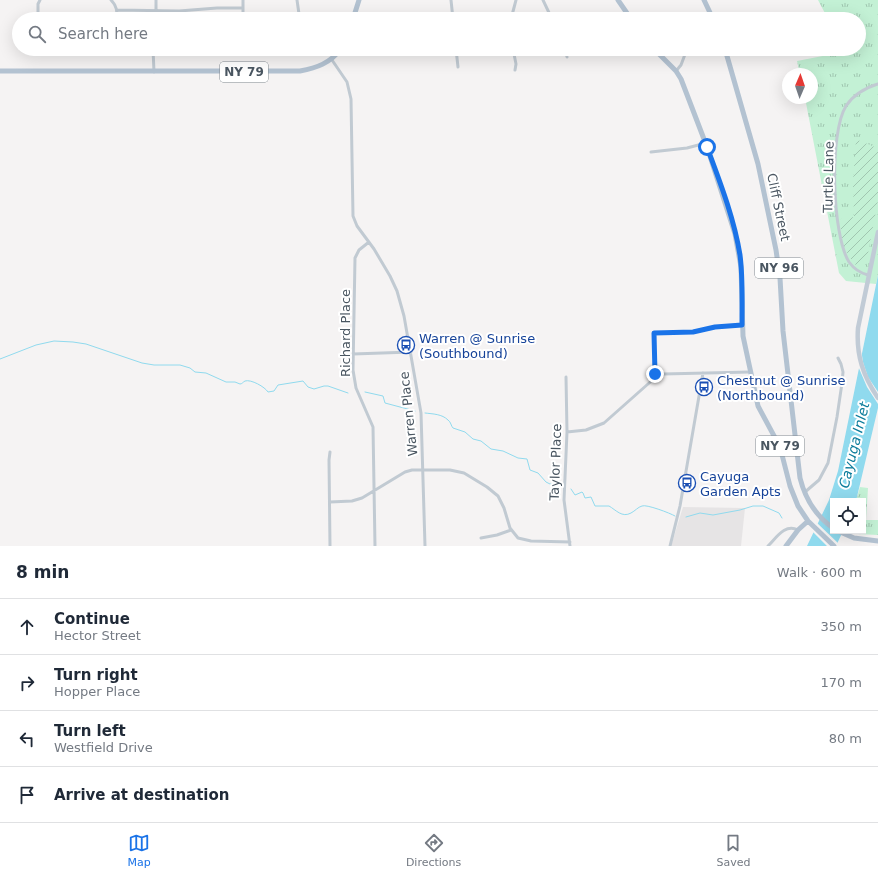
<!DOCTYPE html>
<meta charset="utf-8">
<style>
:root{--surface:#fff;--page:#f2f2f3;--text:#1f2937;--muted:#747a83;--line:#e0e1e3;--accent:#1a73e8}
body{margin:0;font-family:"DejaVu Sans",sans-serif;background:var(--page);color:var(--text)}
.controls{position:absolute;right:12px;bottom:12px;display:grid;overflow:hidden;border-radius:0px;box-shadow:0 4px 16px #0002}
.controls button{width:36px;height:36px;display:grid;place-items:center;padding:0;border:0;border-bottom:1px solid var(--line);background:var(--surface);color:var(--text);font:20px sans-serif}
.compass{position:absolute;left:782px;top:68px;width:36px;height:36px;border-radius:50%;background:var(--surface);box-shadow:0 4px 16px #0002;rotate:2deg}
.stop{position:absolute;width:12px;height:12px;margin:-9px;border:3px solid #1a73e8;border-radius:50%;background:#fff}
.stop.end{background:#1a73e8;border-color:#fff;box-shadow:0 1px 4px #0008}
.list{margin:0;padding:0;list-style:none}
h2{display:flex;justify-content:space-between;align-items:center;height:52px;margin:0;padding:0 16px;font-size:17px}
h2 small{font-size:13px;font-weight:400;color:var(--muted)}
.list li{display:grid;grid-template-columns:26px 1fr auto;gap:12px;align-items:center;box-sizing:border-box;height:56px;padding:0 16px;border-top:1px solid var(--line)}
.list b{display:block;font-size:15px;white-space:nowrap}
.list p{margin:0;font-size:13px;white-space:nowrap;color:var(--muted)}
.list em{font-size:13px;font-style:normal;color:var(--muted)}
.icon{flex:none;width:22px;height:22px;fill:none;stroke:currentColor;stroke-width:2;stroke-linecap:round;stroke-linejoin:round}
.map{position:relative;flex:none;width:878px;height:546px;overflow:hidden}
.search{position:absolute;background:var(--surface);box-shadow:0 4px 16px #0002;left:12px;right:12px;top:12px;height:44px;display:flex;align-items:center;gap:10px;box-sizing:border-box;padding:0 14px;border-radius:22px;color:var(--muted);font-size:15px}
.sheet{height:276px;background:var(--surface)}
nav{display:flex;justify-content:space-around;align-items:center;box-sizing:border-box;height:56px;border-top:1px solid var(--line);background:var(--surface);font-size:11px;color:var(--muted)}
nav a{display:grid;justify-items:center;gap:2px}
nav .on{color:var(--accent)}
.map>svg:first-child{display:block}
.education{fill:#e6e4e5}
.park{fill:url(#park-tufts)}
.garden{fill:url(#garden-furrows)}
.water{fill:#90daee}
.pier{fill:#f5f3f3}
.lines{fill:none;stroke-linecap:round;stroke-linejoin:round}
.stream{stroke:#90daee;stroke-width:1}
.street{stroke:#c1cad2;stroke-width:3}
.secondary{stroke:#c1cbd6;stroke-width:4.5}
.primary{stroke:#b3c2d1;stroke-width:5}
.route{stroke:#1a73e8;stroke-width:5}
.labels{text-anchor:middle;stroke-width:4;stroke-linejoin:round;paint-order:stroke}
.shield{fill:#fff;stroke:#808990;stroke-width:1}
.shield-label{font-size:12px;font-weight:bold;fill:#4a5661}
.street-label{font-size:13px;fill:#4a5661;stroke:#fff}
.transit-label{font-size:13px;fill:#164399;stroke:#fff;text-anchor:start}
.water-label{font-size:14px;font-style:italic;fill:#0c7c9b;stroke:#fff}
</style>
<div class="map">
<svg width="878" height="546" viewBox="0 0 878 546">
<defs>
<pattern id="park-tufts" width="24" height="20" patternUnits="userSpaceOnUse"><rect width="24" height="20" fill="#c3f1d5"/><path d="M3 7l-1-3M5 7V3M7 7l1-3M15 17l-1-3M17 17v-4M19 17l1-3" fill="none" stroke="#a0c6b0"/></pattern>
<pattern id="garden-furrows" width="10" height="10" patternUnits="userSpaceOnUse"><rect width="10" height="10" fill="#c3f1d5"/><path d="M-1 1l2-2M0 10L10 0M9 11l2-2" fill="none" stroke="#a0c6b0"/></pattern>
</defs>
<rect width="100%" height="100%" fill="#f5f3f3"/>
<path class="education" d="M683,507L745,508L741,546H671Z"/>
<path class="park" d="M818,0H878V275L876,284L846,281L839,273L805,98H812V74H800L797,61L838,53L839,49H859V19H828Z
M860,487L868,488L866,520H878V535L857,534L849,531H863V501H856Z"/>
<path class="garden" d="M856,140C864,141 870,146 878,148V200L866,264L858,267C846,257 839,235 841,219L854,217L853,182Z"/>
<path class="water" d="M878,275V408L856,501H833V531H843L836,546H807L829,500L838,471Z"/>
<path class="pier" d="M861,349L863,362L868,377L878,392V404L867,387L858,366Z
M816,522L839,544L838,546H827L812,531Z"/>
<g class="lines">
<path class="stream" d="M0,359L36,345L54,341L73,342L86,344L142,363L154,365H180L190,368L195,372L206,373L226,382H235L240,384C242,384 243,382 245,381C251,379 265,387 268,392L274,391L278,385L303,381L308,387L314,389L324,386H328L348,393
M365,392L383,396L385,403L415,411
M425,413C433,414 442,414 448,420C451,422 451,426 453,428L465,432L473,439L481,441L491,449L503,451L518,458L527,459L530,470L538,473L546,482L550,484H559
M571,489L575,495L582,492L583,493L585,498L591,497L595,506H609C616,510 622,518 631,513C635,511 638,507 642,506C646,504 670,513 675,516
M686,517L700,513L713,515L740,510L753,506H763L779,513L782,518"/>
<path class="street" d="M111,0C117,6 117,11 117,19
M156,0V19
M243,0V19
M297,0L299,14L298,19
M451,0L453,19
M543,0L552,19
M117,10L179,11L217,8H243
M38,19V4L40,0
M511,19L516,0
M704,19L711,14
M153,49L154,72
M456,49L458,67
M513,49L516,64L515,70
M565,49L567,57
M332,60L347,82L351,99L353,216L357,226L374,249L390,276L397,291L404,316L421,413L425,546
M676,71L681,65L687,49
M651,152L687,148L706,143
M369,242L359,250L355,258L353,370L356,388L373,427L375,546
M868,275C860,273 854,269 849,262C832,235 829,133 846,106C854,94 865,88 878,84
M353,354L411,352
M657,376L655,371L654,333L693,332L715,327L742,325
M566,377L567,432L564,500L570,546
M567,432L586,430L604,423L657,376L663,374L750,372
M805,492L819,480L828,463L837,417L842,383L843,372L841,364L838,358
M330,502L352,501L362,498L405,472L412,470H450L464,473L487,487L498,496L504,508L510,528L518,538L531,541L570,542
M481,538L497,535L511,530
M330,546L329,460L330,452
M670,546L680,506L703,373
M768,546C776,538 785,523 798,530"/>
<path class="secondary" d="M878,232L858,328C856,355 863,376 878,398"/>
<path class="primary" d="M618,0L631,19
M704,0L713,19
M353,19L359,0
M654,49L676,71L681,79L707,147L735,234L741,267L743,336L758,406L780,447L790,486L798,506L808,521L834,546
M725,49L758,164L776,250L780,278L783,331L800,478C805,498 816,516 833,528
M0,71H300C317,68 330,63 341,49
M838,531L854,538L878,541
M786,546L798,530L808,521"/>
</g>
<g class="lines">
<path class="route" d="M655,374L654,333L693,332L715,327L742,325C742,302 743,278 740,255C734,218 720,182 707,147"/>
</g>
<defs>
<g id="bus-ring" transform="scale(0.9)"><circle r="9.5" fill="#fff" stroke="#1a4fb4" stroke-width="1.5"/><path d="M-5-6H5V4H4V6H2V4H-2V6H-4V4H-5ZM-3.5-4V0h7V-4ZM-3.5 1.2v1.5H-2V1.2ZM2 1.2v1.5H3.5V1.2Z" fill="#1a4fb4"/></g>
</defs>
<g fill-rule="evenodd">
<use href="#bus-ring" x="406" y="345"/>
<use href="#bus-ring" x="704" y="387"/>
<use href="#bus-ring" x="687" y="483"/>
</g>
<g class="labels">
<g class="shield">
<rect x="220" y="62" width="48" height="20" rx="3"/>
<rect x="755" y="258" width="48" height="20" rx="3"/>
<rect x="756" y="436" width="48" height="20" rx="3"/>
</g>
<g class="shield-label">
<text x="244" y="76">NY 79</text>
<text x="779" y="272">NY 96</text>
<text x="780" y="450">NY 79</text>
</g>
<g class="street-label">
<text transform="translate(828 177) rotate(-89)" y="5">Turtle Lane</text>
<text transform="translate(779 207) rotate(78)" y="5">Cliff Street</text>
<text transform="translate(345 333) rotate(-90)" y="5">Richard Place</text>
<text transform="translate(408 414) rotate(-96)" y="5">Warren Place</text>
<text transform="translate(555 462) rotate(-88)" y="5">Taylor Place</text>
</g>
<g class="transit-label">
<text x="419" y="343">Warren @ Sunrise<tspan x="419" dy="15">(Southbound)</tspan></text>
<text x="717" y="385">Chestnut @ Sunrise<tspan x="717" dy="15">(Northbound)</tspan></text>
<text x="700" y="481">Cayuga<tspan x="700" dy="15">Garden Apts</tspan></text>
</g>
<g class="water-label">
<text transform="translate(854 445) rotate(-76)" y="5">Cayuga Inlet</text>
</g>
</g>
</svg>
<div class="controls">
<button><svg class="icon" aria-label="locate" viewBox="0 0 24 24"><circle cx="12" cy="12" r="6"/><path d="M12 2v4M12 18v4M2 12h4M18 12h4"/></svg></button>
</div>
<svg class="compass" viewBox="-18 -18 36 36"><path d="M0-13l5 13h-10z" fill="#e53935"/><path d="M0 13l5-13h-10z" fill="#747a83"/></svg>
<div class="stop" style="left:707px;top:147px"></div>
<div class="stop end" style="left:655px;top:374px"></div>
<div class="search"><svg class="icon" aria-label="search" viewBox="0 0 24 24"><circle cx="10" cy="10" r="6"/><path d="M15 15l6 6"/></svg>Search here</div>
</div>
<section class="sheet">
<h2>8 min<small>Walk · 600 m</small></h2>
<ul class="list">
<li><svg class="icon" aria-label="ahead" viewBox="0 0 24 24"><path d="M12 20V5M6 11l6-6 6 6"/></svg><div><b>Continue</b><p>Hector Street</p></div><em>350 m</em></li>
<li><svg class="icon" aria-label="right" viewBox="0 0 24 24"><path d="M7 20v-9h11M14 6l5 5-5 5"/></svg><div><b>Turn right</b><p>Hopper Place</p></div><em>170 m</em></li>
<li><svg class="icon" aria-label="left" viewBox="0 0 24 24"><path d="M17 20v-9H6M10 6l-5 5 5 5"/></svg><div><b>Turn left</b><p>Westfield Drive</p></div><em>80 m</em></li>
<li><svg class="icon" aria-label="arrive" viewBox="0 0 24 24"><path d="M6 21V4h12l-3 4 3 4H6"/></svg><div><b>Arrive at destination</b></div></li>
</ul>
</section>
<nav>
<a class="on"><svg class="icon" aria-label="map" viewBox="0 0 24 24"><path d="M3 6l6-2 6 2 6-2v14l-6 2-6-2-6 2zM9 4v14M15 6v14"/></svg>Map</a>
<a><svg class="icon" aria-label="directions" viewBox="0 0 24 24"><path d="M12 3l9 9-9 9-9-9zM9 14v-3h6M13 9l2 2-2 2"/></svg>Directions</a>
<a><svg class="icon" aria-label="saved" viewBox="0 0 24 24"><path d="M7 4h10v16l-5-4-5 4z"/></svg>Saved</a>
</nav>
